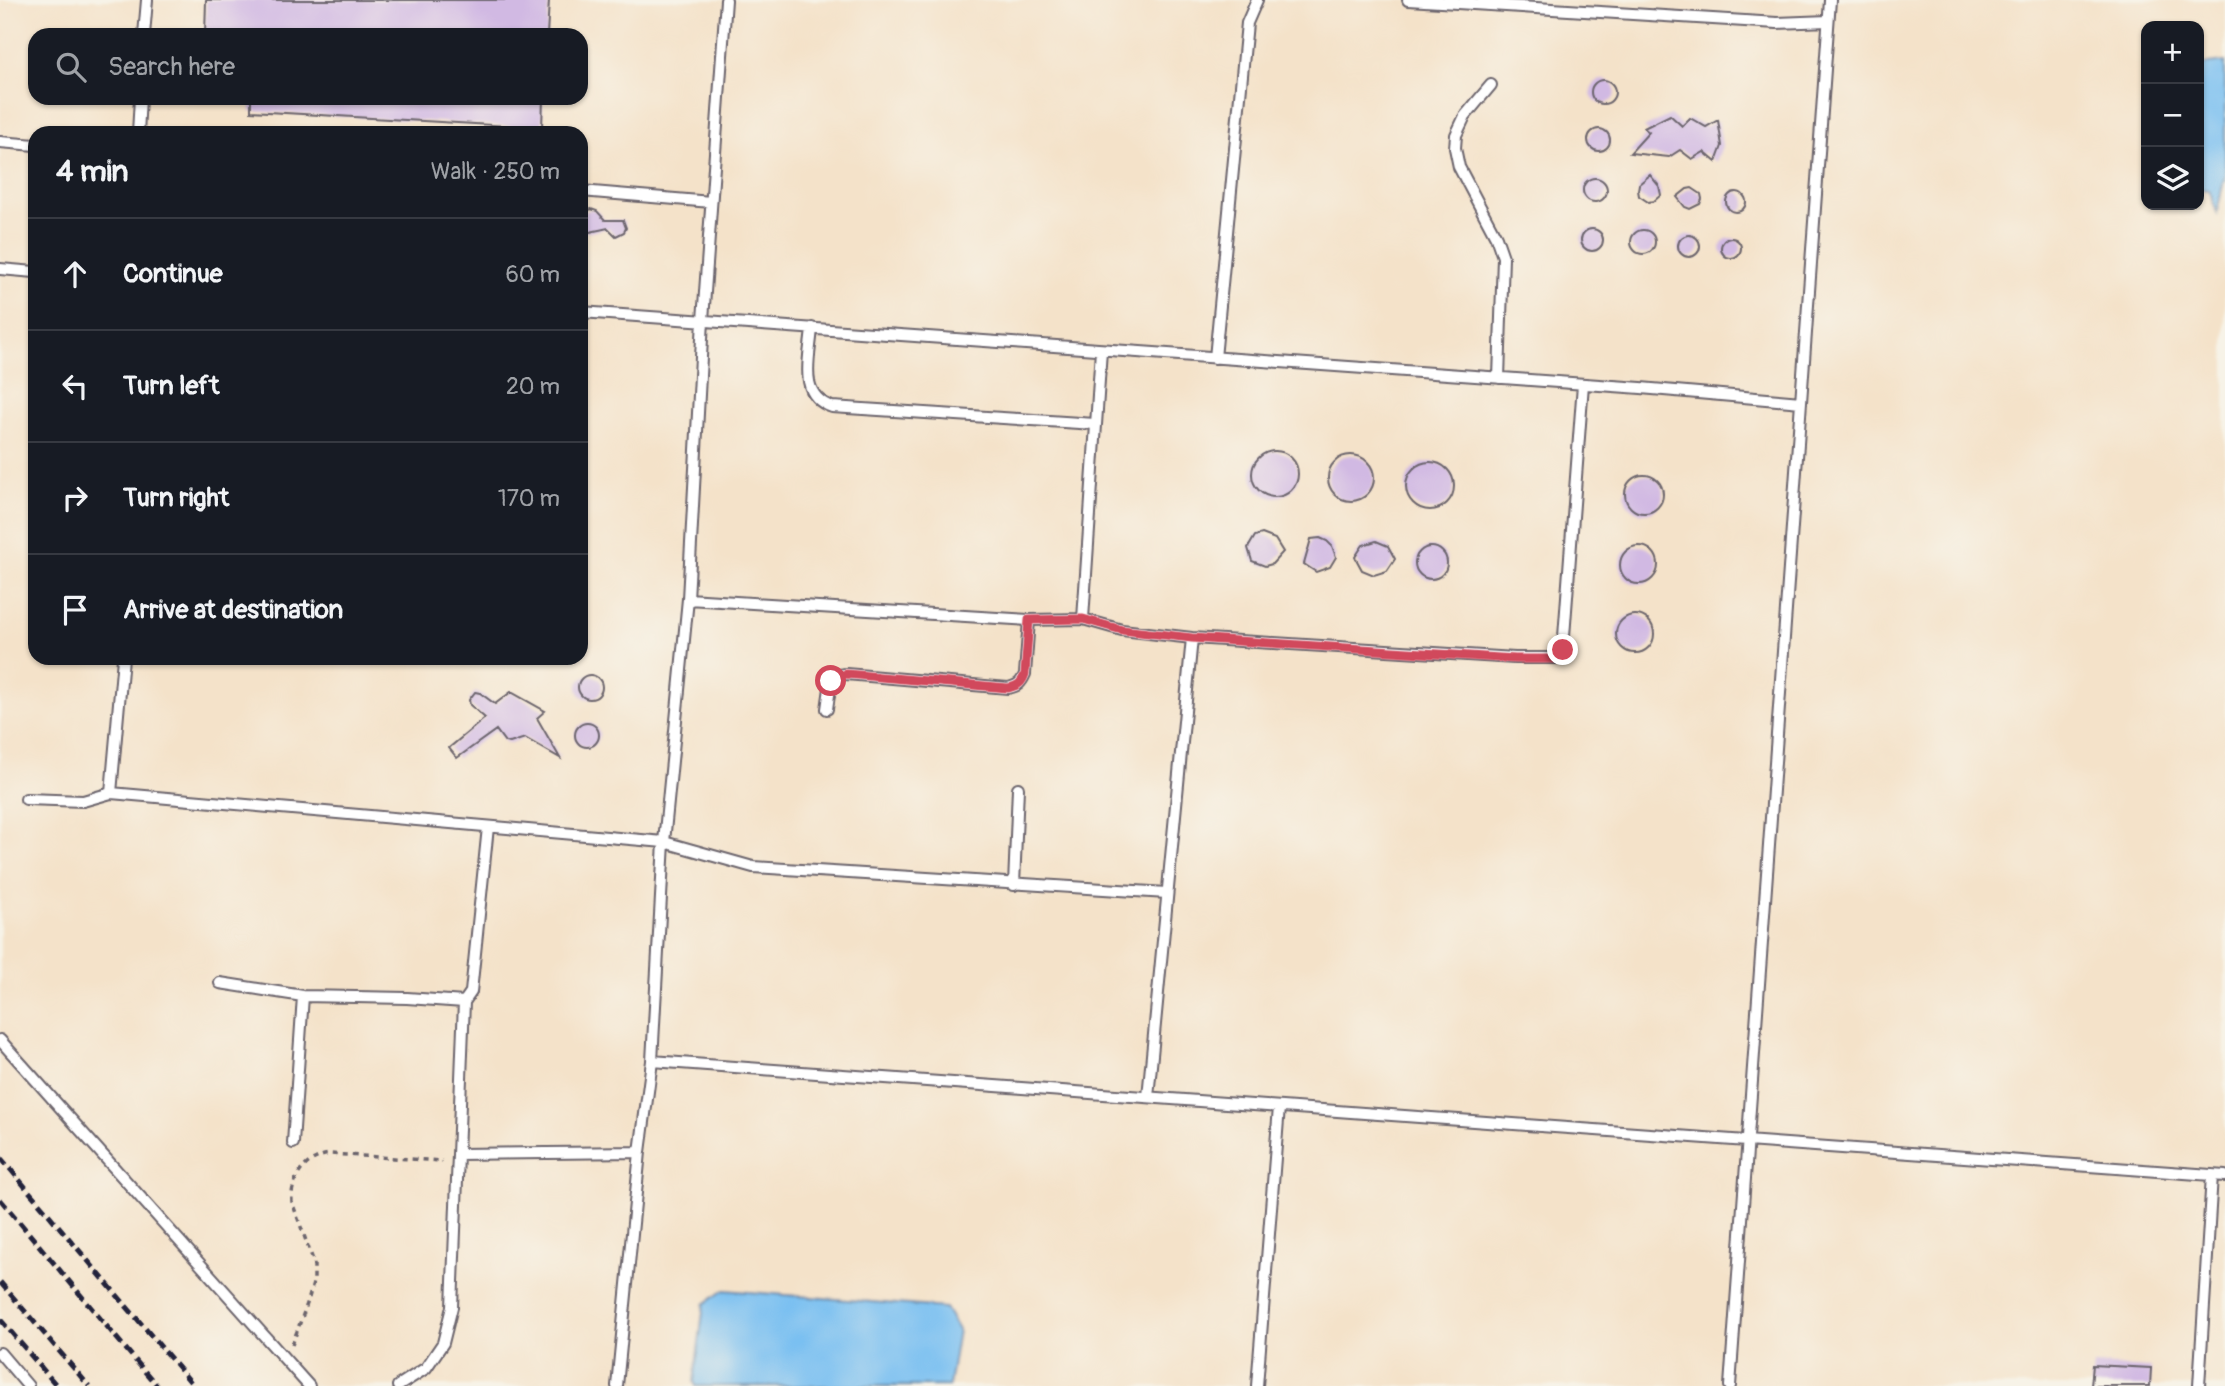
<!DOCTYPE html>
<meta charset="utf-8">
<style>
:root{--surface:#171b24;--page:#20242c;--text:#f1f3f6;--muted:#9ea1a6;--line:#363941}
body{margin:0;font-family:Pangolin,sans-serif;background:var(--page);color:var(--text)}
.controls{position:absolute;right:21px;top:21px;display:grid;overflow:hidden;border-radius:14px;box-shadow:0 2px 5px #0004}
.controls button{width:63px;height:63px;display:grid;place-items:center;padding:0;border:0;border-bottom:2px solid var(--line);background:var(--surface);color:var(--text);font:35px sans-serif}
.stop{position:absolute;width:21px;height:21px;margin:-16px;border:5px solid #d1495b;border-radius:50%;background:#fff}
.stop.end{background:#d1495b;border-color:#fff;box-shadow:0 2px 7px #0008}
.list{margin:0;padding:0;list-style:none}
h2{display:flex;justify-content:space-between;align-items:center;height:91px;margin:0;padding:0 28px;font-size:30px}
h2 small{font-size:23px;font-weight:400;color:var(--muted)}
.list li{display:grid;grid-template-columns:46px 1fr auto;gap:21px;align-items:center;box-sizing:border-box;height:112px;padding:0 28px;border-top:2px solid var(--line)}
.list b{display:block;font-size:26px;white-space:nowrap}
.list em{font-size:23px;font-style:normal;color:var(--muted)}
.icon{flex:none;width:38px;height:38px;fill:none;stroke:currentColor;stroke-width:2;stroke-linecap:round;stroke-linejoin:round}
.map{position:relative;flex:none;width:2225px;height:1386px;overflow:hidden}
.search{position:absolute;background:var(--surface);box-shadow:0 2px 5px #0004;left:28px;top:28px;width:560px;height:77px;display:flex;align-items:center;gap:18px;box-sizing:border-box;padding:0 24px;border-radius:21px;color:var(--muted);font-size:26px}
.panel{position:absolute;background:var(--surface);box-shadow:0 2px 5px #0004;left:28px;top:126px;width:560px;height:539px;border-radius:21px}
.map>svg:first-child{display:block}
.water{fill:#7ac0f1;stroke:#4e7196;stroke-width:2}
.building{fill:#d1b9e3}
.lines{fill:none;stroke-linecap:round;stroke-linejoin:round}
.lane-casing{stroke:#6c656d;stroke-width:14}
.path{stroke:#6c656d;stroke-width:3.5;stroke-dasharray:5 5;stroke-linecap:butt}
.lane{stroke:#fff;stroke-width:10}
.rail{stroke:#22223b;stroke-width:5;stroke-dasharray:10 5;stroke-linecap:butt}
.route{stroke:#d1495b;stroke-width:9}
</style>
<div class="map">
<svg width="2225" height="1386" viewBox="0 0 2225 1386">
<rect width="100%" height="100%" fill="#f7f3e8"/>
<filter id="ink" filterUnits="userSpaceOnUse"><feTurbulence type="fractalNoise" baseFrequency=".0143" numOctaves="2"/><feDisplacementMap in="SourceGraphic" scale="14" xChannelSelector="R" yChannelSelector="G"/><feConvolveMatrix kernelMatrix="1 2 1 2 8 2 1 2 1" color-interpolation-filters="sRGB"/></filter>
<filter id="wash" filterUnits="userSpaceOnUse"><feTurbulence type="fractalNoise" baseFrequency=".00686" numOctaves="4" result="noise"/><feDisplacementMap in="SourceGraphic" scale="28" xChannelSelector="R" yChannelSelector="G"/><feGaussianBlur stdDeviation="1.57" result="paint"/><feColorMatrix in="noise" values="0 0 0 0 0 0 0 0 0 0 0 0 0 0 0 0 0 1.4 0 .05"/><feComposite in="paint" operator="in"/></filter>
<g filter="url(#wash)">
<rect width="100%" height="100%" fill="#f4e2c9"/>
<path class="water" d="M2225,62V175L2217,213L2209,190L2199,189V65Z
M724,1290L945,1308L958,1330L949,1386H696L694,1382L704,1304Z"/>
<g id="blocks">
<path class="building" d="M206,0H549L547,35H205Z
M1591 92a12 12 0 1 1 24 0a12 12 0 1 1-24 0Z
M251,98H543L542,128L251,111Z
M1670,115L1682,126L1690,118L1706,127L1718,120L1722,146L1716,162L1704,152L1692,159L1680,150L1669,157L1630,153L1649,132L1644,128Z
M1588 140a11 11 0 1 1 22 0a11 11 0 1 1-22 0Z
M1650,175L1659,186L1661,195L1654,201L1648,202L1639,196L1638,190L1639,184Z
M1583 190a12 12 0 1 1 24 0a12 12 0 1 1-24 0Z
M1692,188L1701,194L1702,199L1700,204L1690,209L1685,207L1677,197L1687,189Z
M1726 202a10 10 0 1 1 20 0a10 10 0 1 1-20 0Z
M591,209L597,211L605,220H623L626,228L624,232L616,236L608,228L590,232L585,231L581,227V214Z
M1581 240a11 11 0 1 1 22 0a11 11 0 1 1-22 0Z
M1631 242a12 12 0 1 1 24 0a12 12 0 1 1-24 0Z
M1678 246a11 11 0 1 1 22 0a11 11 0 1 1-22 0Z
M1721 248a10 10 0 1 1 20 0a10 10 0 1 1-20 0Z
M1252 474a23 23 0 1 1 46 0a23 23 0 1 1-46 0Z
M1328 478a23 23 0 1 1 46 0a23 23 0 1 1-46 0Z
M1406 486a24 24 0 1 1 48 0a24 24 0 1 1-48 0Z
M1625 494a19 19 0 1 1 38 0a19 19 0 1 1-38 0Z
M1262,534L1275,539L1283,552L1272,564L1265,566L1252,561L1248,548L1255,536Z
M1320,538L1327,541L1332,546L1336,557L1330,567L1316,572L1304,564L1311,539Z
M1376,541L1388,546L1395,559L1387,571L1374,575L1362,570L1355,557L1363,545Z
M1620 565a19 19 0 1 1 38 0a19 19 0 1 1-38 0Z
M1415 563a16 16 0 1 1 32 0a16 16 0 1 1-32 0Z
M1616 634a19 19 0 1 1 38 0a19 19 0 1 1-38 0Z
M578 687a12 12 0 1 1 24 0a12 12 0 1 1-24 0Z
M475,692L480,693L495,704L511,692L545,711L537,718L560,758L525,738L510,743L505,742L496,730L457,758L449,748L485,718L470,705L469,700Z
M575 735a12 12 0 1 1 24 0a12 12 0 1 1-24 0Z
M2093,1365L2151,1368L2150,1386H2091Z"/>
</g>
</g>
<g filter="url(#ink)">
<use href="#blocks" fill-opacity="0" stroke="#6c656d" stroke-width="2"/>
<g class="lines">
<g class="lane-casing">
<path id="lane" d="M1408,0L1777,23L1828,21
M144,35L147,0
M1491,85L1465,116L1456,135L1455,148L1459,167L1496,237L1503,257L1499,378
M138,133L140,98
M0,142L35,145
M581,191L711,202
M0,269L35,272
M581,312L1641,388L1801,402
M812,328C810,358 797,395 832,407L1095,424
M1215,358L1247,23L1257,0
M688,599L1029,620L1083,619L1122,630L1192,638L1515,658H1558L1563,650L1583,384
M1083,619L1101,350
M123,658L111,793L664,842L753,867L1167,893
M827,709L831,681L838,675L846,674L1008,688C1018,686 1021,683 1025,674L1029,620
M26,799L83,801L111,793
M1014,885L1018,788
M220,983L303,996L407,998L464,1002
M0,1040L309,1386
M652,1061L2225,1176
M1148,1097L1192,638
M293,1143L303,996
M459,1154L640,1152
M0,1353L28,1386
M398,1386L426,1368L443,1343L452,1307L464,1002L471,992L488,827
M617,1386L640,1152L652,1061L664,842L688,599L703,320L726,0
M1257,1386L1279,1107
M1730,1386L1830,0
M2199,1386L2212,1175"/>
</g>
<path class="path" d="M292,1345L308,1301L314,1280V1263L292,1202C290,1178 306,1157 330,1154L442,1161"/>
<use href="#lane" class="lane"/>
<path class="rail" d="M0,1157L194,1386
M0,1199L157,1386
M0,1282L89,1386
M0,1319L57,1386"/>
</g>
</g>
<g class="lines" filter="url(#ink)">
<path class="route" d="M831,681L838,676L846,674L1008,688C1018,686 1022,683 1025,674L1029,620L1083,619L1122,630L1192,638L1515,659H1553L1558,657L1563,650"/>
</g>
</svg>
<div class="controls">
<button>+</button>
<button>−</button>
<button><svg class="icon" aria-label="layers" viewBox="0 0 24 24"><path d="M12 4l9 5-9 5-9-5zM3 14l9 5 9-5"/></svg></button>
</div>
<div class="stop" style="left:831px;top:681px"></div>
<div class="stop end" style="left:1563px;top:650px"></div>
<div class="search"><svg class="icon" aria-label="search" viewBox="0 0 24 24"><circle cx="10" cy="10" r="6"/><path d="M15 15l6 6"/></svg>Search here</div>
<section class="panel">
<h2>4 min<small>Walk · 250 m</small></h2>
<ul class="list">
<li><svg class="icon" aria-label="ahead" viewBox="0 0 24 24"><path d="M12 20V5M6 11l6-6 6 6"/></svg><div><b>Continue</b></div><em>60 m</em></li>
<li><svg class="icon" aria-label="left" viewBox="0 0 24 24"><path d="M17 20v-9H6M10 6l-5 5 5 5"/></svg><div><b>Turn left</b></div><em>20 m</em></li>
<li><svg class="icon" aria-label="right" viewBox="0 0 24 24"><path d="M7 20v-9h11M14 6l5 5-5 5"/></svg><div><b>Turn right</b></div><em>170 m</em></li>
<li><svg class="icon" aria-label="arrive" viewBox="0 0 24 24"><path d="M6 21V4h12l-3 4 3 4H6"/></svg><div><b>Arrive at destination</b></div></li>
</ul>
</section>
</div>
